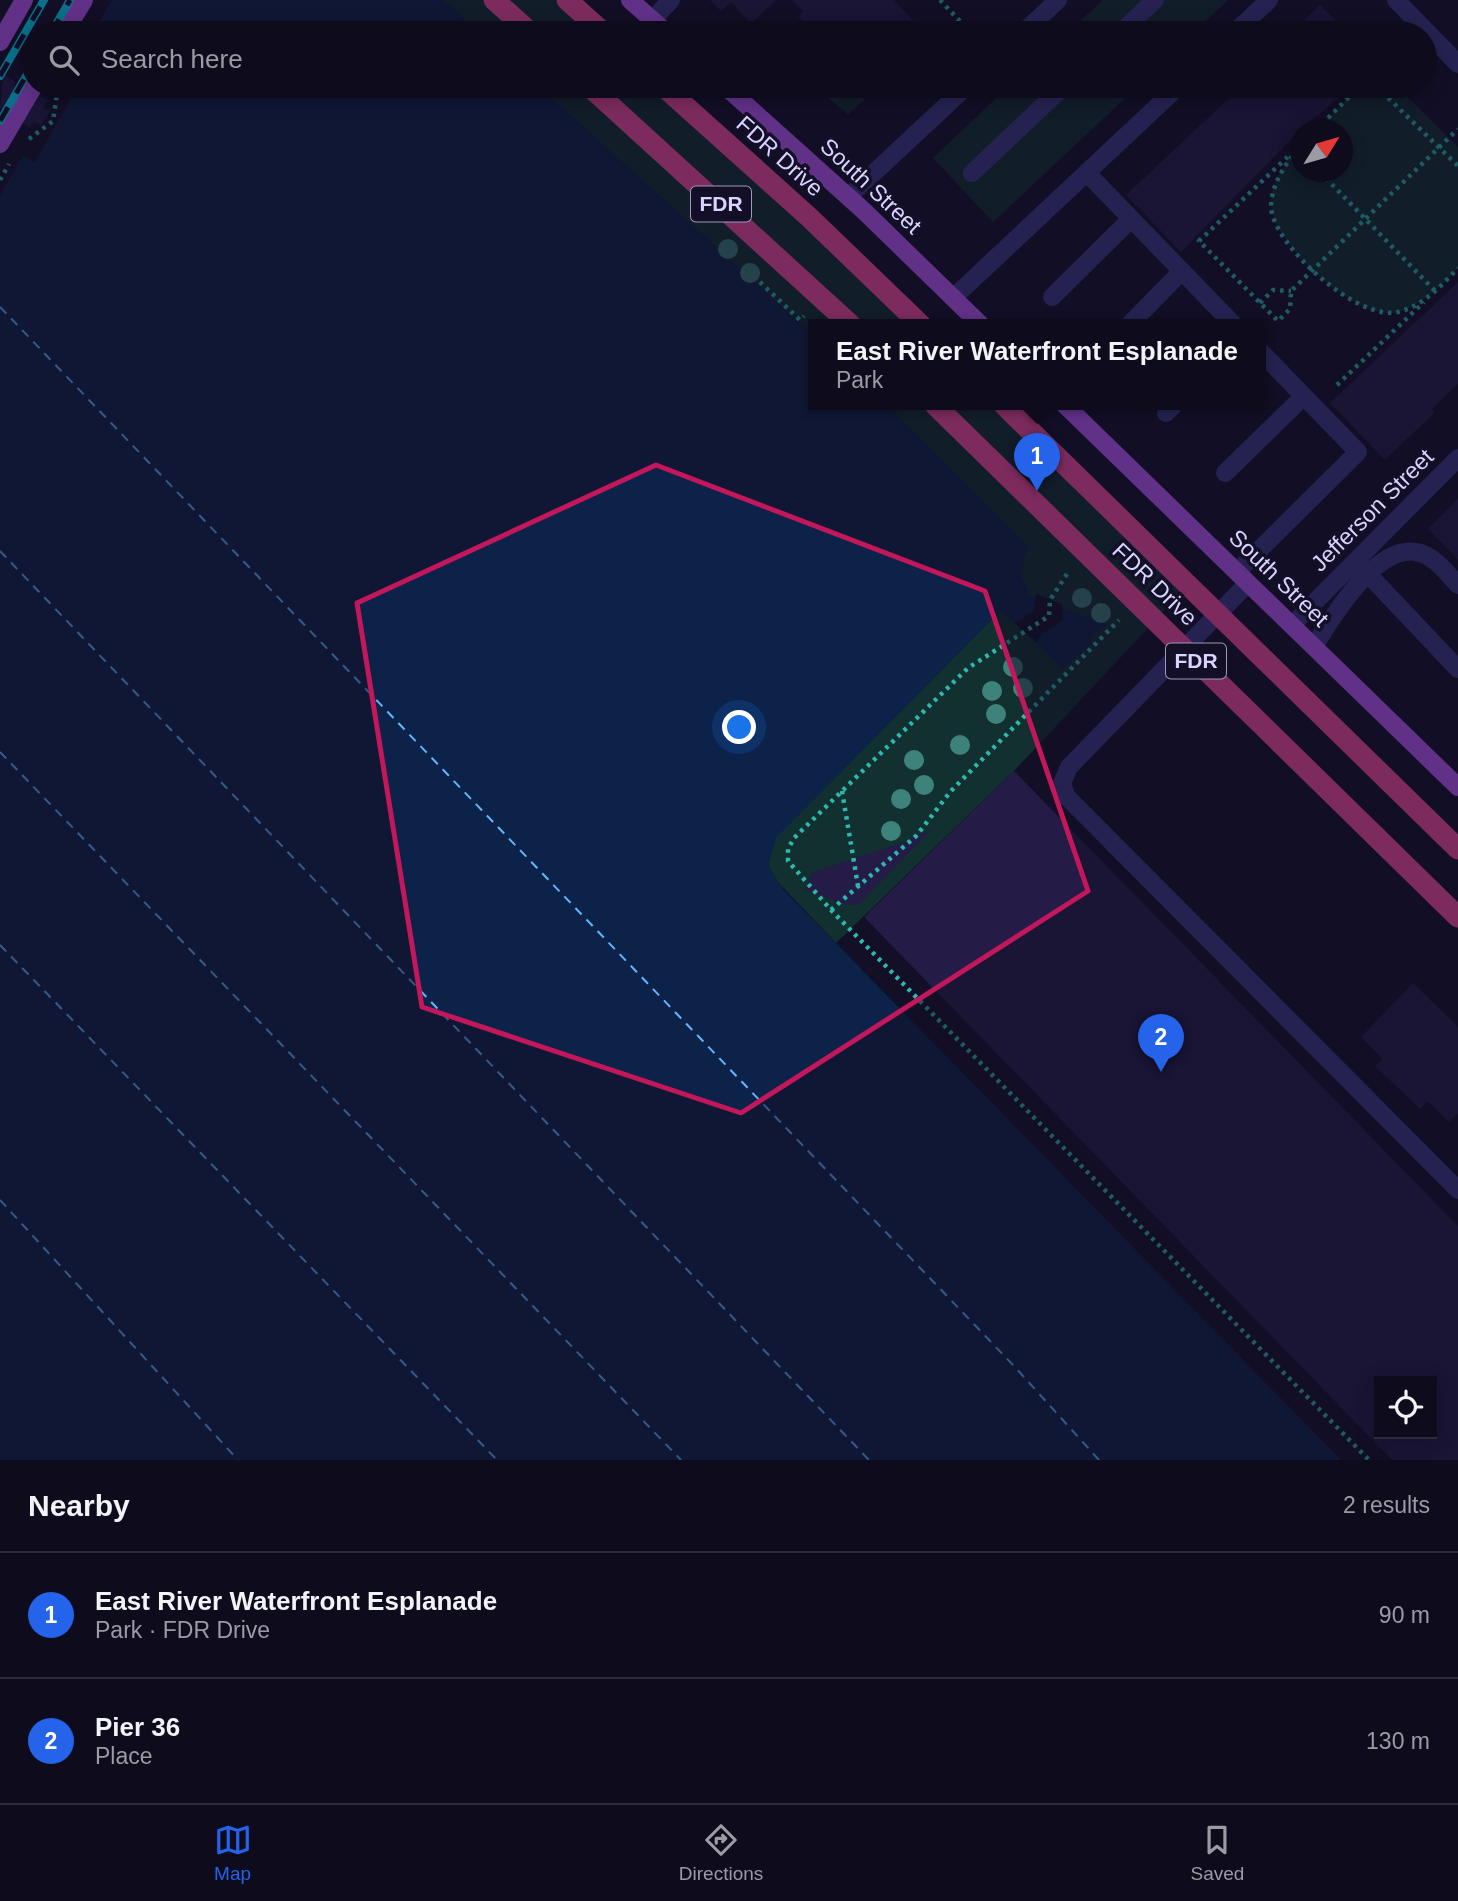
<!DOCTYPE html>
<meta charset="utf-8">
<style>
:root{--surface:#0e0b1c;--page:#1c1929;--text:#f1f3f6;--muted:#9b9ba3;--line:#2e2b3b;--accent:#2563eb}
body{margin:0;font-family:Arial,sans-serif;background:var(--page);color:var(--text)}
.controls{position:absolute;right:21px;bottom:21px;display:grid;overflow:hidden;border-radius:0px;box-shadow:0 4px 18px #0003}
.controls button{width:63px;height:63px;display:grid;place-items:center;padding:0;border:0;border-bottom:2px solid var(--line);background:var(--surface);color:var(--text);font:35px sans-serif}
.compass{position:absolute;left:1290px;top:119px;width:63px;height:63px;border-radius:50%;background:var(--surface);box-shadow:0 4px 18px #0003;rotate:53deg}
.you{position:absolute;left:740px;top:728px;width:24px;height:24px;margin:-18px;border:5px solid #fff;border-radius:50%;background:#1a73e8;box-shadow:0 0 0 10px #1a73e833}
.badge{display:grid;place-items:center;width:46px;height:46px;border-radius:50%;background:var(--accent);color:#fff;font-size:23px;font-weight:700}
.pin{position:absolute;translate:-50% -58px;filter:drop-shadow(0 2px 4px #0008)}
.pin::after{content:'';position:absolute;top:37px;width:24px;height:21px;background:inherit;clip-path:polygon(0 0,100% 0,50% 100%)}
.popup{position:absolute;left:808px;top:319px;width:458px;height:91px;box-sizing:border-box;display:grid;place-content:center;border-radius:0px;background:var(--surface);filter:drop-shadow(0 2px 5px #0005);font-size:23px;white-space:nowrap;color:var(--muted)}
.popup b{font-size:26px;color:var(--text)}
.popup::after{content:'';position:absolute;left:50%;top:100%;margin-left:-14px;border:14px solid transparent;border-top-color:var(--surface)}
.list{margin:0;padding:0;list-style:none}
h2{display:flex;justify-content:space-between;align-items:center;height:91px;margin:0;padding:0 28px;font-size:30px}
h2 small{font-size:23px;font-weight:400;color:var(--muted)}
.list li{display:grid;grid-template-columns:46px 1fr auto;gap:21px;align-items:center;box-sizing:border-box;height:126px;padding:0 28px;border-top:2px solid var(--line)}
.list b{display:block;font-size:26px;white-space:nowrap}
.list p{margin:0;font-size:23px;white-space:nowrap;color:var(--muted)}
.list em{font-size:23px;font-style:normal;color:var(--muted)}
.icon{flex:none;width:38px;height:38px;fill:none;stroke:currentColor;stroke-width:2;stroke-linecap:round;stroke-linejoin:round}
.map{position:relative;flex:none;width:1458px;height:1460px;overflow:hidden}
.search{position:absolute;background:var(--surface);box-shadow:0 4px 18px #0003;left:21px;right:21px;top:21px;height:77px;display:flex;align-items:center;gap:18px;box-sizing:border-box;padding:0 24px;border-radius:38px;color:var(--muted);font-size:26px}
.sheet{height:343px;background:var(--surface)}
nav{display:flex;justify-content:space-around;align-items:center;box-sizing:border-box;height:98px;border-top:2px solid var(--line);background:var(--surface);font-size:19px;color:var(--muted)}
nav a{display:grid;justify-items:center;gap:4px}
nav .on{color:var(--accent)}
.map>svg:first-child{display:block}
.green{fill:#12302f}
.water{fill:#0c2248}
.pier{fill:#130f26}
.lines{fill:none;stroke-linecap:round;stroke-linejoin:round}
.ferry{stroke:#62b6ff;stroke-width:2;stroke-dasharray:9 7;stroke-linecap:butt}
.building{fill:#241b47;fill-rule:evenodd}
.path{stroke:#2fb8b0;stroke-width:4.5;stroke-dasharray:3.5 5;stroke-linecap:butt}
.minor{stroke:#3d3a85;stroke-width:18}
.major{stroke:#c25bff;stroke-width:18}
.highway{stroke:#ff4fa3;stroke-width:21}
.rail-casing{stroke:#00e5ff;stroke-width:8}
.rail{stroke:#130f26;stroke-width:5;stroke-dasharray:16;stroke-linecap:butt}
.highway-bridge{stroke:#ff4fa3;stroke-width:21}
.tree{fill:#3d827b}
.marked{fill:none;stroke:#c2185b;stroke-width:5;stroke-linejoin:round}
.labels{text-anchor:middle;stroke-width:7;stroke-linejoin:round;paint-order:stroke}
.shield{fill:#130f26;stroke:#9e99be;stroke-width:2}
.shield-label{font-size:21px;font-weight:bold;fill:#d9d4ff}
.street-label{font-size:23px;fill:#d9d4ff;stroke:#130f26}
</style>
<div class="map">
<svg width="1458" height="1460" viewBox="0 0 1458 1460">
<rect width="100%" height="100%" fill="#130f26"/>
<path class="green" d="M443,0H578L615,33H480Z
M1103,0H1228L1193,33H1067Z
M538,86H673L930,325H813V335Z
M813,86H855L865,99L848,114Z
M1009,86H1138L993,222L933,158Z
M1360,86H1396L1458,147V268C1441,286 1423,305 1398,312C1357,323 1274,245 1271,206C1269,185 1287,159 1300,145V172H1342V130L1316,129Z
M886,405H1013L1192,581L1014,771L836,943L773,877L768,864L775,838L1002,609L1063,668L1090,645L1092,634L1107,625L1028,595L1021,576L1024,556L917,435Z"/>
<path class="water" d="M0,0H443L480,33H33V86H538L813,335V405H886L1029,547C1020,564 1019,578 1028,595L1108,625L1092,634L1090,645L1063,668L1001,610L776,838L768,865L783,889L1341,1460H0Z"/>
<path class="pier" d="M0,0H112L93,33H33V86H78L35,162L23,156L0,195Z
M1036,594L1062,604L1063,620L1042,634L1036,642L1015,623L1034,611Z"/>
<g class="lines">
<path class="ferry" d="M0,307L1014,1366L1099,1460
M0,551L869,1460
M0,752L681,1460
M0,945L497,1460
M0,1200L238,1460"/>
</g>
<path class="building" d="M710,0H776L751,24L731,2L721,11Z
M792,0H894L925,33H824L816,25L811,29L798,16L803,11Z
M1320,5L1348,33H1291Z
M3,74L16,82L14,85L48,100L43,107L50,111L41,125L34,121L30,128L0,108Z
M1242,86H1352L1300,130L1181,252L1126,195Z
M1458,282V384L1432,409L1435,412L1385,460L1330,403Z
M1458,499V560L1428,529Z
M1014,771L1458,1226V1460H1392L864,917ZM1379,1381H1432V1434H1379Z
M932,829L858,905L844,904L805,890L812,872L905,842Z
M1413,983L1458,1027V1113L1449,1122L1427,1101L1420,1109L1375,1066L1383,1059L1361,1037Z"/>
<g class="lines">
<path class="path" d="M940,0L971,33
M1376,86L1458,166
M1316,130L1360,86
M29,139L53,121L57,94
M1300,151L1297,148L1199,241L1278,321L1290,309L1291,291L1458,129
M1292,156C1282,170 1272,186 1271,205C1270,243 1358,322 1398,312C1423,306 1441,286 1458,268
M1320,172L1435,291
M0,180L9,164
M760,282L800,320L804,316
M1260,303L1273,290L1291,291
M1337,385L1424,302
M1067,574L1050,600L1049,616L968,668L794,838L788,849V861L831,910L1369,1460
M842,791L858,886
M831,910L916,836L951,791L1119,620"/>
<path class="minor" d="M1396,0L1458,64
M652,20L671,0
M1023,33L1058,0
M1120,33L1155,0
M1234,33L1269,0
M972,173L1064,86
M1087,173L1234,325
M848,197L967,86
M1052,297L1131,219
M953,298L1179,86
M1129,325L1182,271
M1166,413L1174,405
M1225,473L1304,396
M1237,572L1358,452L1261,352
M1368,574L1458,669
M1248,583L1069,767L1062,783L1066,796L1458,1190
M1292,625L1458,458
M1314,647C1331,618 1377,544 1416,552C1434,555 1447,573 1458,585"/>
<path class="major" d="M630,0L667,33
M64,33L84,0
M0,42L24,0
M725,86L864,211L981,325
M0,144L34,86
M1065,405L1458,787"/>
<path class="highway" d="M494,0L531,33
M567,0L604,33"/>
<g class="rail-casing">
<path id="rail" d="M51,33L70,0
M0,76L44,0
M0,121L33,64"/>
</g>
<use href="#rail" class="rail"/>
<path class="highway-bridge" d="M589,86L851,325
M663,86L810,218L921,325
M935,405L1458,917
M1004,405L1458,849"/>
</g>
<g class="tree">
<circle cx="728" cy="249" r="10"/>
<circle cx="750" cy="273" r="10"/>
<circle cx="1082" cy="598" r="10"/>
<circle cx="1101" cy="613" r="10"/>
<circle cx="1013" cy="667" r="10"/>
<circle cx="1023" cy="688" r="10"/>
<circle cx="992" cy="691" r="10"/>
<circle cx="996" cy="714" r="10"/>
<circle cx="960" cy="745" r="10"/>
<circle cx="914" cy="760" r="10"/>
<circle cx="924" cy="785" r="10"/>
<circle cx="901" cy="799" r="10"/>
<circle cx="891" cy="831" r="10"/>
</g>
<path d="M0 0H1458V1460H0ZM656,465L985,591L1088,891L741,1113L422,1007L357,603Z" fill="#130f26" fill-opacity=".55" fill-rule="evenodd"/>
<path class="marked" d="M656,465L985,591L1088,891L741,1113L422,1007L357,603Z"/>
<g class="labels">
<g class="shield">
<rect x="691" y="186.5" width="60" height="35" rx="5"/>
<rect x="1166" y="643.5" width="60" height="35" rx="5"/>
</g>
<g class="shield-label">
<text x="721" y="211">FDR</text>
<text x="1196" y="668">FDR</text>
</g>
<g class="street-label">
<text transform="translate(780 156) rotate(42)" y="8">FDR Drive</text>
<text transform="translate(871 186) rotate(43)" y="8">South Street</text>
<text transform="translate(1372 510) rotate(-45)" y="8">Jefferson Street</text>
<text transform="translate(1279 578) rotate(44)" y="8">South Street</text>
<text transform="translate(1155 584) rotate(44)" y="8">FDR Drive</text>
</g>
</g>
</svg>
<div class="controls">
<button><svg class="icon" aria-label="locate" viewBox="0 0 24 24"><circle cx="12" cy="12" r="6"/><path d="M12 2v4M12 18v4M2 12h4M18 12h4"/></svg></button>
</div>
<svg class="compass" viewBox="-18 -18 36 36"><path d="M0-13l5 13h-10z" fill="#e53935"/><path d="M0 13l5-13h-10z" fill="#9b9ba3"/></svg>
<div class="you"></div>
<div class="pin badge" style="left:1037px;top:491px">1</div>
<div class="popup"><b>East River Waterfront Esplanade</b>Park</div>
<div class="pin badge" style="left:1161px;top:1072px">2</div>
<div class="search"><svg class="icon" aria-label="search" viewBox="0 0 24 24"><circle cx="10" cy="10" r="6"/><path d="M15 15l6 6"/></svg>Search here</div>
</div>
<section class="sheet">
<h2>Nearby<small>2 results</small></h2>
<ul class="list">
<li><span class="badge">1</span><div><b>East River Waterfront Esplanade</b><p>Park · FDR Drive</p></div><em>90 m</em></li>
<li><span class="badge">2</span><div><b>Pier 36</b><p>Place</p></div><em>130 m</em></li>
</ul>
</section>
<nav>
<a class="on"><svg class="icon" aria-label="map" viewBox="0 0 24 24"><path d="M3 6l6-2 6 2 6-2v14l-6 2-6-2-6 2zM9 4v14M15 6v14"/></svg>Map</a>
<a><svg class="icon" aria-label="directions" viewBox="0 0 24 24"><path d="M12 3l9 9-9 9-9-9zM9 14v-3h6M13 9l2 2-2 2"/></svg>Directions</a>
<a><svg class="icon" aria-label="saved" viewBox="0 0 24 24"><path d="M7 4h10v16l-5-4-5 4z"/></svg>Saved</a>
</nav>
